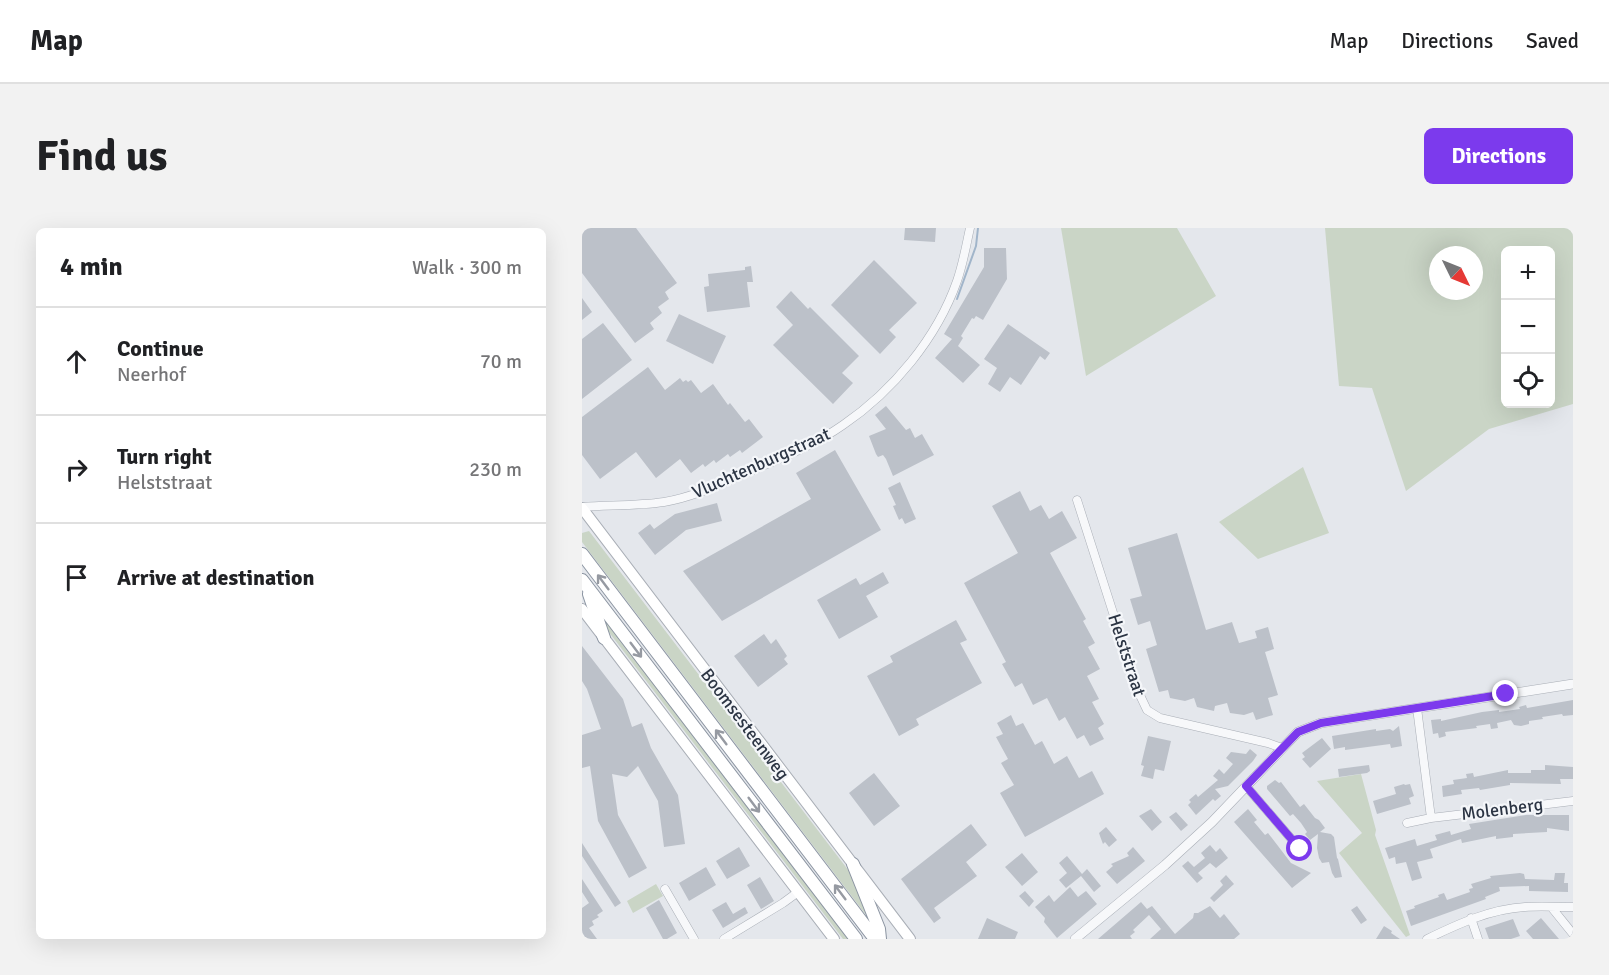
<!DOCTYPE html>
<meta charset="utf-8">
<style>
:root{--surface:#fff;--page:#f2f2f2;--text:#202124;--muted:#757577;--line:#e0e0e0;--accent:#7c3aed}
body{margin:0;font-family:Signika,sans-serif;background:var(--page);color:var(--text)}
.controls{position:absolute;right:18px;top:18px;display:grid;overflow:hidden;border-radius:9px;box-shadow:0 6px 24px #0002}
.controls button{width:54px;height:54px;display:grid;place-items:center;padding:0;border:0;border-bottom:2px solid var(--line);background:var(--surface);color:var(--text);font:30px sans-serif}
.compass{position:absolute;left:847px;top:18px;width:54px;height:54px;border-radius:50%;background:var(--surface);box-shadow:0 6px 24px #0002;rotate:133deg}
.stop{position:absolute;width:18px;height:18px;margin:-14px;border:4px solid #7c3aed;border-radius:50%;background:#fff}
.stop.end{background:#7c3aed;border-color:#fff;box-shadow:0 2px 6px #0008}
.list{margin:0;padding:0;list-style:none}
h2{display:flex;justify-content:space-between;align-items:center;height:78px;margin:0;padding:0 24px;font-size:26px}
h2 small{font-size:20px;font-weight:400;color:var(--muted)}
.list li{display:grid;grid-template-columns:39px 1fr auto;gap:18px;align-items:center;box-sizing:border-box;height:108px;padding:0 24px;border-top:2px solid var(--line)}
.list b{display:block;font-size:22px;white-space:nowrap}
.list p{margin:0;font-size:20px;white-space:nowrap;color:var(--muted)}
.list em{font-size:20px;font-style:normal;color:var(--muted)}
.icon{flex:none;width:33px;height:33px;fill:none;stroke:currentColor;stroke-width:2;stroke-linecap:round;stroke-linejoin:round}
.map{position:relative;flex:none;width:991px;height:711px;overflow:hidden;border-radius:9px}
header{display:flex;align-items:center;gap:36px;box-sizing:border-box;height:84px;padding:0 30px;background:var(--surface);border-bottom:2px solid var(--line)}
header strong{font-size:28px}
nav{display:flex;gap:33px;margin-inline-start:auto;font-size:21px}
.intro{display:flex;align-items:center;justify-content:space-between;box-sizing:border-box;height:144px;padding:0 36px}
h1{margin:0;font-size:42px}
.button{padding:15px 27px;border-radius:9px;background:var(--accent);color:#fff;font-size:21px;font-weight:700}
main{display:flex;gap:36px;padding:0 36px}
aside{flex:1;background:var(--surface);border-radius:9px;box-shadow:0 6px 24px #0002}
.map>svg:first-child{display:block}
.green{fill:#cad5c6;fill-rule:evenodd}
.lines{fill:none;stroke-linecap:round;stroke-linejoin:round}
.stream{stroke:#a1b5ca;stroke-width:2}
.building{fill:#bcc1c9}
.minor-casing{stroke:#a9aeb6;stroke-width:9}
.tertiary-casing{stroke:#a9aeb6;stroke-width:10}
.secondary-casing{stroke:#a9aeb6;stroke-width:12}
.trunk-casing{stroke:#8c95a2;stroke-width:14}
.minor{stroke:#f7f8fa;stroke-width:8}
.tertiary{stroke:#f7f8fa;stroke-width:9}
.secondary{stroke:#fff;stroke-width:10}
.trunk{stroke:#fff;stroke-width:12}
.oneway{stroke:#969aa2}
.route{stroke:#7c3aed;stroke-width:8}
.labels{text-anchor:middle;stroke-width:4.5;stroke-linejoin:round;paint-order:stroke}
.street-label{font-size:18px;fill:#2c3544;stroke:#f4f6f9}
</style>
<header>
<strong>Map</strong>
<nav><a>Map</a><a>Directions</a><a>Saved</a></nav>
</header>
<div class="intro"><h1>Find us</h1><a class="button">Directions</a></div>
<main>
<aside>
<h2>4 min<small>Walk · 300 m</small></h2>
<ul class="list">
<li><svg class="icon" aria-label="ahead" viewBox="0 0 24 24"><path d="M12 20V5M6 11l6-6 6 6"/></svg><div><b>Continue</b><p>Neerhof</p></div><em>70 m</em></li>
<li><svg class="icon" aria-label="right" viewBox="0 0 24 24"><path d="M7 20v-9h11M14 6l5 5-5 5"/></svg><div><b>Turn right</b><p>Helststraat</p></div><em>230 m</em></li>
<li><svg class="icon" aria-label="arrive" viewBox="0 0 24 24"><path d="M6 21V4h12l-3 4 3 4H6"/></svg><div><b>Arrive at destination</b></div></li>
</ul>
</aside>
<div class="map">
<svg width="991" height="711" viewBox="0 0 991 711">
<rect width="100%" height="100%" fill="#e4e7ec"/>
<path class="green" d="M479,0H595L634,68L504,148Z
M743,0H991V176L907,201L824,263L790,160L757,158ZM924,22H969V176H924ZM856,27H892V63H856Z
M721,239L747,305L676,331L637,294Z
M7,303L270,647L286,685L284,687L0,314V305Z
M23,392L266,711H261L23,399L20,394Z
M779,546L794,602L793,607L828,707L824,709L757,625L780,605L735,553Z
M74,656L81,668L51,685L45,673Z"/>
<g class="lines">
<path class="stream" d="M375,71L394,18L396,0"/>
</g>
<path class="building" d="M0,0H54L95,55L83,64L87,71L76,79L80,85L68,95L72,101L53,115L0,45Z
M323,0H354L353,14L322,12Z
M402,20H424L425,51L401,92L394,88L392,91L390,90L379,108L381,110L376,118L398,137L381,155L353,130L370,111L362,106L402,39Z
M292,32L335,75L307,102L314,109L298,126L249,77Z
M169,38L171,54H165L168,79L125,84L122,59L127,58L126,46L163,42V39Z
M209,63L226,81L228,79L277,128L260,145L271,155L251,176L191,117L211,97L194,79Z
M0,70L10,84L0,92Z
M97,86L144,108L131,136L84,113Z
M21,95L50,132L0,171V111Z
M426,96L468,125L463,132L458,128L439,157L428,149L418,164L406,156L415,140L402,131Z
M66,139L83,162L98,150L101,154L104,152L106,154L109,152L119,165L131,156L146,177L148,175L163,194L167,191L181,209L160,225L158,222L148,229L146,226L134,235L132,232L123,239L121,236L109,245L98,231L74,250L54,224L18,251L0,227V189Z
M304,178L324,202L328,200L333,210L340,206L352,227L311,248L304,231L301,227L296,229L294,226L287,208L304,201L293,187Z
M253,222L299,302L140,393L101,343L229,271L214,245Z
M318,254L334,291L323,296L320,290L317,292L311,278L314,277L306,260Z
M438,263L448,283L459,277L467,291L480,283L495,310L468,325L504,391L501,393L513,415L506,419L518,441L505,448L517,471L510,474L522,496L516,500L522,511L508,518L502,507L495,511L483,489L477,493L465,470L451,477L440,455L433,459L420,436L424,434L382,355L436,325L410,278Z
M135,275L140,293L104,302L73,327L56,305L68,296L72,301L93,286Z
M595,305L624,402L650,394L657,415L675,410L673,403L686,399L692,421L683,424L696,467L686,470L691,487L674,492L671,484L662,487L648,485L645,475L633,478L632,483L615,479L612,470L603,473L588,470L586,462L577,464L564,421L575,417L568,393L556,397L548,371L560,368L546,320Z
M301,344L307,355L284,368L296,389L257,411L235,372L274,350L278,357Z
M374,392L385,412L378,415L400,455L334,491L337,497L317,508L285,448L311,434L308,428Z
M182,406L189,416L194,411L205,428L202,431L206,436L176,459L152,428Z
M0,418L41,471L50,499L60,495L69,520L96,567L103,616L82,619L76,573L56,538L45,549L30,546L36,587L65,640L47,650L16,593L8,538L0,540V507L19,501L5,461L0,453Z
M991,472V487L981,488L980,486L960,489L961,491L947,493V496L939,498L932,497L929,492L915,495L916,500L909,501L908,496L894,498L895,500L863,504L864,508L857,510L856,505L851,506L849,492L859,491V493L900,484L917,482V484L938,481L937,479L944,477L945,480Z
M429,487L434,498L441,495L453,517L460,513L472,536L485,528L497,550L510,543L522,566L443,609L418,565L432,557L419,535L426,531L414,509L421,506L415,495Z
M817,498L820,518L809,520L808,516L763,522V519L752,521L750,508L794,501V503L808,501L811,503Z
M566,508L589,513L582,543L573,541L571,551L559,548L562,538L559,537Z
M740,510L749,521L728,540L720,531L723,529L720,525Z
M668,521L675,527L671,533L646,558L633,561L639,568L633,573L631,571L614,587L606,577L609,574L607,572L614,566L616,569L636,552L631,548L637,541L642,546L651,536L644,530L649,524L664,526Z
M787,537L788,543L785,545L757,549L756,541Z
M963,537L991,539V551H978L979,556L928,555V557L898,562L897,560L879,562L880,566L861,569L860,558L872,556L871,552L885,550L884,546L891,545L892,549L926,542V545H949V542H963Z
M292,545L318,578L292,598L267,565Z
M693,552L697,555L699,554L718,579L722,576L733,590L737,592L743,600L738,604L749,606L752,609L755,630L756,631L760,649L753,650L750,645L747,634L740,635L737,630L735,620L736,606L728,612L723,606L725,604L719,595L711,586L708,588L685,561V558Z
M822,556L823,557L828,556L832,568L827,570L829,576L795,586L791,573L814,566L812,559Z
M569,581L580,594L570,603L557,588Z
M666,581L675,592L672,594L683,607L686,605L709,635L729,645L710,660L652,594Z
M594,584L606,597L599,603L587,589Z
M944,587H987V603L965,600V604L931,606V609L914,611V608L880,615L879,611L848,621L851,630L835,634L840,650L830,653L824,634L814,636L813,629L807,631L803,620L833,611L835,618L855,612L853,607L868,603L869,607L889,601L887,596Z
M389,596L405,617L384,634L395,648L352,680L359,690L352,695L319,651Z
M524,599L535,612L527,619L523,614L521,616L518,608L517,605Z
M0,615L39,675L33,679L0,628Z
M628,617L634,624L638,620L646,630L634,640L628,635L616,645L621,650L615,655L600,638L606,633L612,639L623,630L619,625Z
M157,619L168,638L145,651L134,633Z
M551,619L563,633L535,656L524,644L531,638L529,636L547,628L545,625Z
M440,625L456,644L440,658L423,639Z
M485,628L500,646L505,641L519,658L512,664L499,648L484,660L477,652L485,645L477,635Z
M124,639L134,657L107,673L97,655Z
M938,645L942,646L943,651L972,652L973,645H983L982,655H986V664L947,663V658L917,659L918,663L903,669L904,671L829,698L824,683L833,680L832,678L857,669L856,667L862,665L865,672L888,664L887,661L891,660L889,656L909,650L908,648Z
M644,647L652,656L632,674L628,670L641,657L638,653Z
M178,649L192,673L179,681L165,657Z
M0,651L21,683L15,687L17,689L10,693L12,697L7,700L15,711H0V680L7,675L0,664Z
M488,659L496,669L504,663L515,676L475,710L462,694L463,690L453,679L467,667L472,674Z
M443,663L452,673L447,679L437,668Z
M77,672L95,705L85,711H81L64,680Z
M144,674L151,686L163,679L166,685L141,700L130,682Z
M559,674L565,681L570,678L593,706L611,690L612,685H616L628,678L638,690L642,686L658,706L652,711H568L579,701L567,687L551,702L553,704L548,708L550,711H516Z
M775,678L785,692L779,696L769,682Z
M405,690L436,704L433,711H396Z
M959,690L977,711H951L944,703Z
M931,691L938,708L929,711H907L903,700Z
M802,698L810,703L809,705L818,711H794Z"/>
<g class="lines">
<g class="minor-casing">
<path id="minor" d="M495,272L556,463L565,482L578,490L686,515L700,520
M0,279C27,277 55,278 82,274C113,269 142,254 171,242C202,229 234,216 261,197C311,163 355,110 375,53C381,36 384,18 388,0
M664,558L718,621
M849,590L991,573
M825,595L849,590L835,480
M83,661L112,711
M970,680L991,706
M889,690L896,711
M142,711L201,675L216,664
M845,711C876,696 908,681 943,679C959,678 975,679 991,679"/>
</g>
<g class="tertiary-casing">
<path id="tertiary" d="M493,711L583,637L630,594L716,504L739,495L991,456"/>
</g>
<g class="secondary-casing">
<path id="secondary" d="M0,280L328,711
M0,381L252,711"/>
</g>
<g class="trunk-casing">
<path id="trunk" d="M0,326L293,711
M0,352L274,711
M7,366L22,410
M271,636L297,701L298,711"/>
</g>
<use href="#minor" class="minor"/>
<use href="#tertiary" class="tertiary"/>
<use href="#secondary" class="secondary"/>
<use href="#trunk" class="trunk"/>
</g>
<defs><path id="oneway-shaft" d="M-6 0H5M1.5-3L5.5 0L1.5 3" fill="none" stroke-width="1.6" stroke-linecap="round" stroke-linejoin="round" transform="scale(1.5)"/></defs>
<g class="oneway">
<use href="#oneway-shaft" transform="translate(21 354) rotate(-127)"/>
<use href="#oneway-shaft" transform="translate(54 422) rotate(53)"/>
<use href="#oneway-shaft" transform="translate(139 509) rotate(-127)"/>
<use href="#oneway-shaft" transform="translate(172 577) rotate(53)"/>
<use href="#oneway-shaft" transform="translate(258 664) rotate(-127)"/>
</g>
<g class="lines">
<path class="route" d="M718,621L664,558L716,504L739,495L924,466"/>
</g>
<g class="labels">
<g class="street-label">
<text transform="translate(179 235) rotate(-24)" y="6">Vluchtenburgstraat</text>
<text transform="translate(545 427) rotate(72)" y="6">Helststraat</text>
<text transform="translate(163 496) rotate(53)" y="6">Boomsesteenweg</text>
<text transform="translate(920 581) rotate(-7)" y="6">Molenberg</text>
</g>
</g>
</svg>
<div class="controls">
<button>+</button>
<button>−</button>
<button><svg class="icon" aria-label="locate" viewBox="0 0 24 24"><circle cx="12" cy="12" r="6"/><path d="M12 2v4M12 18v4M2 12h4M18 12h4"/></svg></button>
</div>
<svg class="compass" viewBox="-18 -18 36 36"><path d="M0-13l5 13h-10z" fill="#e53935"/><path d="M0 13l5-13h-10z" fill="#757577"/></svg>
<div class="stop" style="left:718px;top:621px"></div>
<div class="stop end" style="left:924px;top:466px"></div>
</div>
</main>
